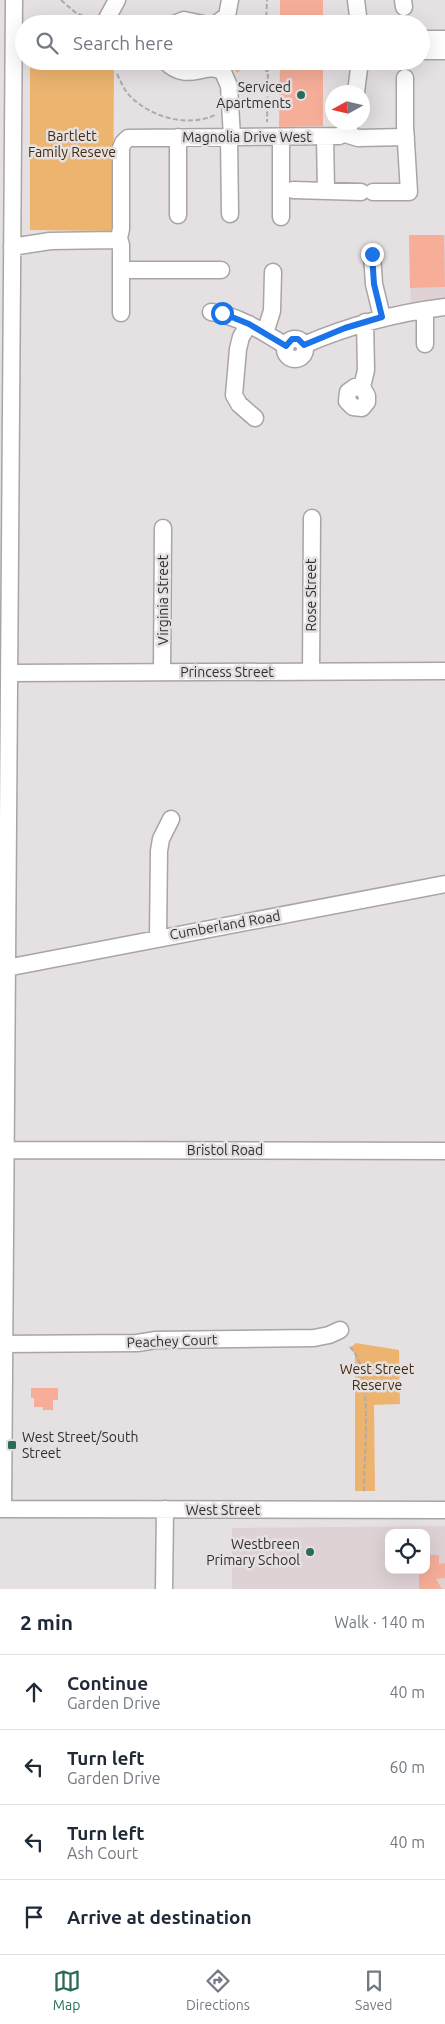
<!DOCTYPE html>
<meta charset="utf-8">
<style>
:root{--surface:#fff;--page:#f2f2f3;--text:#1f2937;--muted:#747a83;--line:#e0e1e3;--accent:#2b6b59}
body{margin:0;font-family:Ubuntu,sans-serif;background:var(--page);color:var(--text)}
.controls{position:absolute;right:15px;bottom:15px;display:grid;overflow:hidden;border-radius:10px;box-shadow:0 5px 20px #0002}
.controls button{width:45px;height:45px;display:grid;place-items:center;padding:0;border:0;border-bottom:1px solid var(--line);background:var(--surface);color:var(--text);font:25px sans-serif}
.compass{position:absolute;left:325px;top:85px;width:45px;height:45px;border-radius:50%;background:var(--surface);box-shadow:0 5px 20px #0002;rotate:262deg}
.stop{position:absolute;width:15px;height:15px;margin:-11px;border:4px solid #1a73e8;border-radius:50%;background:#fff}
.stop.end{background:#1a73e8;border-color:#fff;box-shadow:0 1px 5px #0008}
.list{margin:0;padding:0;list-style:none}
h2{display:flex;justify-content:space-between;align-items:center;height:65px;margin:0;padding:0 20px;font-size:21px}
h2 small{font-size:16px;font-weight:400;color:var(--muted)}
.list li{display:grid;grid-template-columns:32px 1fr auto;gap:15px;align-items:center;box-sizing:border-box;height:75px;padding:0 20px;border-top:1px solid var(--line)}
.list b{display:block;font-size:19px;white-space:nowrap}
.list p{margin:0;font-size:16px;white-space:nowrap;color:var(--muted)}
.list em{font-size:16px;font-style:normal;color:var(--muted)}
.icon{flex:none;width:28px;height:28px;fill:none;stroke:currentColor;stroke-width:2;stroke-linecap:round;stroke-linejoin:round}
.map{position:relative;flex:none;width:445px;height:1589px;overflow:hidden}
.search{position:absolute;background:var(--surface);box-shadow:0 5px 20px #0002;left:15px;right:15px;top:15px;height:55px;display:flex;align-items:center;gap:12px;box-sizing:border-box;padding:0 18px;border-radius:28px;color:var(--muted);font-size:19px}
.sheet{height:365px;background:var(--surface)}
nav{display:flex;justify-content:space-around;align-items:center;box-sizing:border-box;height:70px;border-top:1px solid var(--line);background:var(--surface);font-size:14px;color:var(--muted)}
nav a{display:grid;justify-items:center;gap:2px}
nav .on{color:var(--accent)}
.map>svg:first-child{display:block}
.built{fill:#dfd2d5;fill-rule:evenodd}
.green{fill:#edb470}
.building{fill:#f6ae99}
.lines{fill:none;stroke-linecap:round;stroke-linejoin:round}
.minor-casing{stroke:#a9a4a5;stroke-width:19}
.path{stroke:#afabab;stroke-width:2;stroke-dasharray:5 2.5;stroke-linecap:butt}
.minor{stroke:#fff;stroke-width:16}
.route{stroke:#1a73e8;stroke-width:6}
.poi-dot{fill:#2b6b59;stroke:#e5e0e1;stroke-width:2}
.labels{text-anchor:middle;stroke-width:5;stroke-linejoin:round;paint-order:stroke}
.poi-label{font-size:14px;fill:#312f2f;stroke:#e5e0e1;text-anchor:end}
.park-label{font-size:14px;fill:#432b0b;stroke:#e5e0e1}
.street-label{font-size:14px;fill:#312f2f;stroke:#e5e0e1}
</style>
<div class="map">
<svg width="445" height="1589" viewBox="0 0 445 1589">
<rect width="100%" height="100%" fill="#e5e0e1"/>
<path class="built" d="M409,235H445V301L411,302Z
M445,1526V1589H232V1528ZM389,1533H426V1570H389Z"/>
<path class="green" d="M114,62L113,229L111,231L30,230V63Z
M356,1343L399,1350L400,1404L374,1405L375,1491H355V1354L350,1348Z"/>
<path class="building" d="M280,0H323V24H280Z
M224,61H246L238,73Z
M280,61H323V126L279,127Z
M409,235H444L445,287L410,288Z
M31,1388H58V1400H53V1410H43V1407H34V1398H31Z
M426,1555H439V1564L445,1563V1578L436,1579L442,1589H419V1570H426Z"/>
<g class="lines">
<g class="minor-casing">
<path id="minor" d="M356,0L359,24
M403,0L404,7
M104,24L117,0
M174,24L184,20L203,24
M216,24L227,16L230,0
M421,39H445
M421,51H445
M165,61C188,85 206,60 223,72L229,86L232,137
M356,92L360,61
M345,134L358,138L406,137
M178,137V215
M229,137L230,214
M281,137V217
M325,137L326,190
M293,190L361,192
M373,192H409L405,126V78
M119,238L121,245V313
M12,247L50,241L115,240L119,238L121,229V148L123,143L128,138L339,136L347,132L351,122
M372,254L374,284L382,317
M122,270H221
M425,310V344
M211,312C239,316 262,331 286,346
M249,324L241,337L238,349L234,395L239,404L255,418
M265,333L272,311L273,272
M285 349a10 10 0 1 1 20 0a10 10 0 1 1-20 0Z
M304,345C350,325 396,313 445,307
M362,387H355L348,392L347,401L353,407L362,408L367,402V396L362,387L366,370L365,322
M162,672L163,528
M311,672L312,518
M9,673L445,671
M158,938L159,851L161,839L171,819
M6,968L445,884
M4,1150L445,1151
M2,1344L137,1343L156,1340L314,1338L329,1335L340,1330
M0,1509L445,1510
M3,1509L14,0
M164,1589L165,1509"/>
</g>
<path class="path" d="M61,0L76,13L91,19
M266,24L267,0
M266,61V71H268L267,122
M117,74C121,82 124,90 131,97C152,118 190,128 217,114
M350,1347C375,1370 363,1459 364,1493"/>
<use href="#minor" class="minor"/>
</g>
<g class="lines">
<path class="route" d="M222,313L249,324L286,346L292,339H298L304,345L345,328L382,317L374,284L372,254"/>
</g>
<g class="poi-dot">
<circle cx="301" cy="95" r="5"/>
<rect x="7" y="1440" width="10" height="10" rx="2.5"/>
<circle cx="310" cy="1552" r="5"/>
</g>
<g class="labels">
<g class="poi-label">
<text x="291" y="92">Serviced<tspan x="291" dy="16">Apartments</tspan></text>
<text x="22" y="1442" text-anchor="start">West Street/South<tspan x="22" dy="16">Street</tspan></text>
<text x="300" y="1549">Westbreen<tspan x="300" dy="16">Primary School</tspan></text>
</g>
<g class="park-label">
<text x="72" y="141">Bartlett<tspan x="72" dy="16">Family Reseve</tspan></text>
<text x="377" y="1374">West Street<tspan x="377" dy="16">Reserve</tspan></text>
</g>
<g class="street-label">
<text x="247" y="142">Magnolia Drive West</text>
<text transform="translate(311 595) rotate(-90)" y="5">Rose Street</text>
<text transform="translate(163 600) rotate(-90)" y="5">Virginia Street</text>
<text x="227" y="677">Princess Street</text>
<text transform="translate(225 925) rotate(-10)" y="5">Cumberland Road</text>
<text x="225" y="1155">Bristol Road</text>
<text transform="translate(172 1341) rotate(-2)" y="5">Peachey Court</text>
<text x="223" y="1515">West Street</text>
</g>
</g>
</svg>
<div class="controls">
<button><svg class="icon" aria-label="locate" viewBox="0 0 24 24"><circle cx="12" cy="12" r="6"/><path d="M12 2v4M12 18v4M2 12h4M18 12h4"/></svg></button>
</div>
<svg class="compass" viewBox="-18 -18 36 36"><path d="M0-13l5 13h-10z" fill="#e53935"/><path d="M0 13l5-13h-10z" fill="#747a83"/></svg>
<div class="stop" style="left:222px;top:313px"></div>
<div class="stop end" style="left:372px;top:254px"></div>
<div class="search"><svg class="icon" aria-label="search" viewBox="0 0 24 24"><circle cx="10" cy="10" r="6"/><path d="M15 15l6 6"/></svg>Search here</div>
</div>
<section class="sheet">
<h2>2 min<small>Walk · 140 m</small></h2>
<ul class="list">
<li><svg class="icon" aria-label="ahead" viewBox="0 0 24 24"><path d="M12 20V5M6 11l6-6 6 6"/></svg><div><b>Continue</b><p>Garden Drive</p></div><em>40 m</em></li>
<li><svg class="icon" aria-label="left" viewBox="0 0 24 24"><path d="M17 20v-9H6M10 6l-5 5 5 5"/></svg><div><b>Turn left</b><p>Garden Drive</p></div><em>60 m</em></li>
<li><svg class="icon" aria-label="left" viewBox="0 0 24 24"><path d="M17 20v-9H6M10 6l-5 5 5 5"/></svg><div><b>Turn left</b><p>Ash Court</p></div><em>40 m</em></li>
<li><svg class="icon" aria-label="arrive" viewBox="0 0 24 24"><path d="M6 21V4h12l-3 4 3 4H6"/></svg><div><b>Arrive at destination</b></div></li>
</ul>
</section>
<nav>
<a class="on"><svg class="icon" aria-label="map" viewBox="0 0 24 24"><path d="M3 6l6-2 6 2 6-2v14l-6 2-6-2-6 2zM9 4v14M15 6v14"/></svg>Map</a>
<a><svg class="icon" aria-label="directions" viewBox="0 0 24 24"><path d="M12 3l9 9-9 9-9-9zM9 14v-3h6M13 9l2 2-2 2"/></svg>Directions</a>
<a><svg class="icon" aria-label="saved" viewBox="0 0 24 24"><path d="M7 4h10v16l-5-4-5 4z"/></svg>Saved</a>
</nav>
